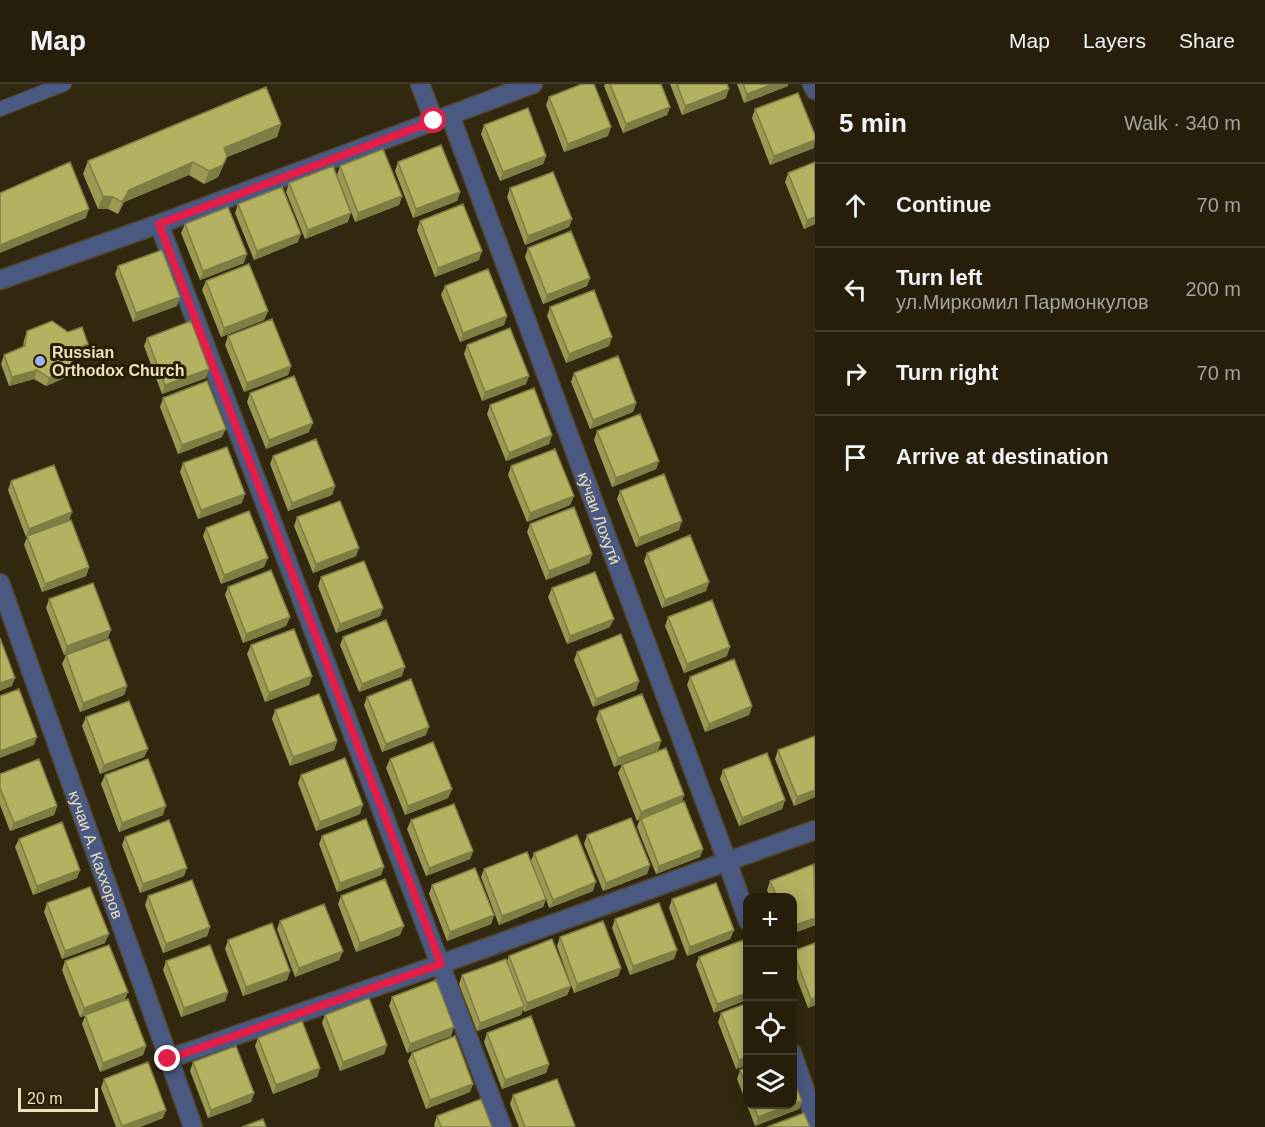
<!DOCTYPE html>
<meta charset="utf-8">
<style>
:root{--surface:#261e0b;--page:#322b19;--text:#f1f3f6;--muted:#a4a29d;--line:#423c2c}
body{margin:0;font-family:Helvetica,sans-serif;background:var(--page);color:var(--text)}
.controls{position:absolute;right:18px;bottom:18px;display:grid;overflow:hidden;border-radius:12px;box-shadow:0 3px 15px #0003}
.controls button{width:54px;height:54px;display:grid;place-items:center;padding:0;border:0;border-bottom:2px solid var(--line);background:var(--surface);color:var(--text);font:30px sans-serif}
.scale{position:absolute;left:18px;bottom:15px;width:80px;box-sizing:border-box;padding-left:6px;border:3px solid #f0e0bb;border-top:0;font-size:16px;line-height:21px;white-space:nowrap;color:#f0e0bb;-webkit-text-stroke:4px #281e05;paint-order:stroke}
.stop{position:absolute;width:18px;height:18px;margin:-14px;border:4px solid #e11d48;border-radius:50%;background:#fff}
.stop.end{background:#e11d48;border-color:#fff;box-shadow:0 2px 6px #0008}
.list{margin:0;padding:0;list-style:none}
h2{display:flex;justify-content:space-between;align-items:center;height:78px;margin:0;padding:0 24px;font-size:26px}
h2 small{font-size:20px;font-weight:400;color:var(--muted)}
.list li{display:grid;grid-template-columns:39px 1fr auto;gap:18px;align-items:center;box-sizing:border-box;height:84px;padding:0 24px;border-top:2px solid var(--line)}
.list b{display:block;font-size:22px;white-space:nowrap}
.list p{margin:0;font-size:20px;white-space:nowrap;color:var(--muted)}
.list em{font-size:20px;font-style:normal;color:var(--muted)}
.icon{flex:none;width:33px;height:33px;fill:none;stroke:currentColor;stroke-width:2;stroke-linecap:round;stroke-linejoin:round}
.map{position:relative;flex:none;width:815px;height:1043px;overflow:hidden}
header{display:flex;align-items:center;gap:36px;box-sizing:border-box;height:84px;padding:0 30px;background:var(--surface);border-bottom:2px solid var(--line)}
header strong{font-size:28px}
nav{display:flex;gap:33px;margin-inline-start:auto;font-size:21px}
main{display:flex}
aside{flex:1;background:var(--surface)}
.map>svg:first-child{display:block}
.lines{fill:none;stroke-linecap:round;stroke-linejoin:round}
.lane-casing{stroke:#50452b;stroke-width:16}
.street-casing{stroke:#50452b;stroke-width:21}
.lane{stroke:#4a5981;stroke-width:14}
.street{stroke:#4a5981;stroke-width:18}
.wall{fill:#9b9953}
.shaded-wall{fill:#7e7d43}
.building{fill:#b4b260;stroke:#7e7d43;stroke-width:1.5}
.route{stroke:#e11d48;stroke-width:8}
.poi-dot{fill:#99b5fd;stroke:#281e05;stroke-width:2}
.labels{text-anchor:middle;stroke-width:6;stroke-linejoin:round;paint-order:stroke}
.poi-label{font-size:16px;font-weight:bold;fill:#f0e0bb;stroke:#281e05;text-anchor:start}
.street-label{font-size:16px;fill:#f0e0bb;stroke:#281e05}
</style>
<header>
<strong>Map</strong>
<nav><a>Map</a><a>Layers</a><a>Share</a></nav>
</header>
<main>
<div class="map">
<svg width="815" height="1043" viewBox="0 0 815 1043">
<rect width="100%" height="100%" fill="#32280f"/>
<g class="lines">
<g class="lane-casing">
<path id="lane" d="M0,25L64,0"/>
</g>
<g class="street-casing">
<g id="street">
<path d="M420,0L434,37"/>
<path d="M812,0L815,6"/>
<path id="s1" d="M450,31L727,777L748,837"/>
<path d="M159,140L502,1043"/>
<path d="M0,196L159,140L533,0"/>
<path id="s2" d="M0,499L193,1043"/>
<path d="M792,969L815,1035"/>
<path d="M168,975L441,880L815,746"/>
</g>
</g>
<use href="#lane" class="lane"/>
<use href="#street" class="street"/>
</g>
<path class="wall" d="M605,0H661L670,23L667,31L623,49L604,2Z
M670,0H727L726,14L682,31Z
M737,0H788V2L744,19Z
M549,13L608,52L564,68L546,21Z
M755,25L814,64L770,81L752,34Z
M281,40L277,53L227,73L218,93L204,100L189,91L124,118L118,130L108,125H98L83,90L88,77Z
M484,41L546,72L543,80L500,97L481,50Z
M398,78L460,108L457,117L413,134L395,87Z
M815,78V140L804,145L785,98L788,89Z
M340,82L402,112L399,121L355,138L337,91Z
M289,99L348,138L305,155L286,108Z
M510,104L572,135L569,143L525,161L507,113Z
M238,120L298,158L254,176L235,129Z
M420,137L479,176L435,193L417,146Z
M185,140L244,179L200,196L181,149Z
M528,164L590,194L587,202L543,220L525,173Z
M118,182L177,222L133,238L115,190Z
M206,197L268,227L264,236L221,253L202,206Z
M445,202L507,232L504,241L460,258L441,211Z
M550,223L609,262L566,279L547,232Z
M27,247L85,269L73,273L67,293L46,302L34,295L9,302L1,280L4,271L23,263L24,256Z
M228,252L291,282L288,291L244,308L225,261Z
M147,254L206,294L162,310L144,262Z
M467,261L526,300L482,317L464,270Z
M574,289L636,319L633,328L590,345L571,298Z
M250,309L309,348L266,365L247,318Z
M163,314L222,353L178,370L160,323Z
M490,321L552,351L549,360L506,377L487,330Z
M597,347L659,377L656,385L612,403L594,356Z
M273,372L335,402L332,411L288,427L270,380Z
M183,379L242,419L198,435L180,388Z
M511,382L574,412L570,421L527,438L508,391Z
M11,397L69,436L89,483L86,492L42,508L24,461L27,453H26L8,406Z
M620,407L679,446L636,463L617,415Z
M297,433L359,464L356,472L313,489L294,442Z
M530,440L592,470L589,479L546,496L527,448Z
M206,444L264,483L221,500L203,452Z
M647,469L709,498L706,507L662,524L644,477Z
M321,493L383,524L380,532L336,549L318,502Z
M228,503L290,533L286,542L243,559L225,511Z
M552,504L610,543L567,560L548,513Z
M49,515L108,554L64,571L46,524Z
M668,533L727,572L684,589L665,542Z
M343,553L402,592L359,608L340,561Z
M251,561L312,592L309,601L265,618L247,570Z
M577,568L639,597L636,606L593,623L574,576Z
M66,571L127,602L124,611L80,628L62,580Z
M690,593L752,622L749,631L705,648L687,601Z
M367,613L426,651L382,668L364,621Z
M275,626L337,657L334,666L290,682L272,635Z
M599,627L661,657L658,666L614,683L596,635Z
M86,633L148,665L144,673L100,690L82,642Z
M815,652V713L794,722L775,675L778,666Z
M390,675L452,705L448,714L405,731L386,684Z
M622,681L684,711L681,719L703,765L700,773L656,790L637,743L640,735L637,737L618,689Z
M723,686L785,716L782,725L739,742L720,695Z
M0,690L57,722L54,731L10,747L0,721Z
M105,691L163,731L119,748L101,700Z
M301,691L360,730L316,747L298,699Z
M411,736L473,767L470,775L426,792L407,745Z
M587,751L650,781L647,790L603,807L584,760Z
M322,752L384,783L381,791L337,808L319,760Z
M125,753L184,792L140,809L122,761Z
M19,755L80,786L77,794L33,811L15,763Z
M534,769L593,807L549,824L546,815L543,823L499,841L481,793L484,785L531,777Z
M814,780L815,841L792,850V813H770L767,806L770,797Z
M432,801L494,831L491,840L447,857L429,810Z
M148,812L210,843L207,852L163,869L145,821Z
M341,812L400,851L356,868L338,820Z
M672,815L734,846L730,855L687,872L669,824Z
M47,819L105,859L62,875L44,828Z
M615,835L677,866L674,875L630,891L612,844Z
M280,837L343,867L339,876L295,893L277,845Z
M560,853L621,884L618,892L574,909L557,862Z
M228,856L290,887L287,896L243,912L225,865Z
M743,856L714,929L696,881L699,873Z
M793,867L815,921L808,924L792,882Z
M509,872L571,902L567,911L524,928L523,925L521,931L477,947L459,900L462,891L507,877Z
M65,877L128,908L124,917L146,962L143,971L100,988L82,940L85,932L80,933L62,886Z
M166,877L228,908L225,917L181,933L163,886Z
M392,913L451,952L407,969L389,922Z
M721,929L747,981L736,985L718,938Z
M325,931L387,961L384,970L340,987L322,939Z
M487,949L549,980L546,989L502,1005L484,958Z
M258,954L320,984L317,993L273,1010L255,962Z
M412,969L473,1000L470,1008L426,1025L408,977Z
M193,978L254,1009L251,1018L208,1034L190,987Z
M747,983V1020H792L802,1017L799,1025L755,1042L737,995L740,986Z
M104,995L166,1026L163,1034L140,1043H116L101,1004Z
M513,1011L575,1042L574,1043H519L510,1020Z
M437,1032L492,1043H435L434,1041Z"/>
<path class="shaded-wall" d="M773,0H788V2L744,19L747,10Z
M729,5L726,14L682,31L685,22Z
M670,23L667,31L623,49L626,40Z
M281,40L277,53L227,73L218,93L204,100L209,87L224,64Z
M611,43L608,52L564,68L568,60Z
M815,56L814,64L770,81L774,72Z
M546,72L543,80L500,97L503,88Z
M193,78L189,91L124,118L118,130L122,118L129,106Z
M460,108L457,117L413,134L416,125Z
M103,112L113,113L108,125H98Z
M402,112L399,121L355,138L358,129Z
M89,125L86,134L0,169V161Z
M351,129L348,138L305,155L308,146Z
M815,133V140L804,145L807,136Z
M572,135L569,143L525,161L528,152Z
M301,150L298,158L254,176L257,167Z
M482,167L479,176L435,193L438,184Z
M247,170L244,179L200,196L203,187Z
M590,194L587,202L543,220L547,211Z
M180,213L177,222L133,238L136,229Z
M268,227L264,236L221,253L224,244Z
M507,232L504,241L460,258L463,249Z
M612,253L609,262L566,279L569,270Z
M88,260L85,269L71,274L75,265Z
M291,282L288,291L244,308L247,299Z
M70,284L67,293L46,302L49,294Z
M209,285L206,294L162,310L165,301Z
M37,286L34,295L9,302L12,293Z
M529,292L526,300L482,317L485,308Z
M636,319L633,328L590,345L593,336Z
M313,339L309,348L266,365L269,356Z
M226,345L222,353L178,370L182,361Z
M552,351L549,360L506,377L509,369Z
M659,377L656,385L612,403L616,394Z
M335,402L332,411L288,427L292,419Z
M245,410L242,419L198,435L201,426Z
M574,412L570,421L527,438L530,429Z
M72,428L69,437L26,453L29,445Z
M682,437L679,446L636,463L639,454Z
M359,464L356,472L313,489L316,480Z
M592,470L589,479L546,496L549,487Z
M268,474L264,483L221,500L224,491Z
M89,483L86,492L42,508L45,500Z
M709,498L706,507L662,524L665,516Z
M383,524L380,532L336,549L340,540Z
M290,533L286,542L243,559L246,550Z
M614,535L610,543L567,560L570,552Z
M111,546L108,554L64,571L67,562Z
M730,563L727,572L684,589L687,580Z
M405,583L402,592L359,608L362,600Z
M312,592L309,601L265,618L269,609Z
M15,594L12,602L0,607V599Z
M639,597L636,606L593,623L596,615Z
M127,602L124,611L80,628L83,619Z
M752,622L749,631L705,648L709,640Z
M429,643L426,651L382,668L386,660Z
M37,653L34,661L0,674V667Z
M337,657L334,666L290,682L293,673Z
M661,657L658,666L614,683L618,674Z
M148,665L144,673L100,690L104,681Z
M452,705L448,714L405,731L408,722Z
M815,706V713L794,722L797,713Z
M684,711L681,720L637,737L641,728Z
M785,716L782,725L739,742L742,734Z
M363,721L360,730L316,747L320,738Z
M57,722L54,731L10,747L14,739Z
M166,722L163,731L119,748L122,739Z
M703,765L700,773L656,790L659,782Z
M473,767L470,775L426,792L429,784Z
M650,781L647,790L603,807L606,799Z
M384,783L381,791L337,808L340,799Z
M187,784L184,792L140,809L143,800Z
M80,786L77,794L33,811L37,802Z
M596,798L593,807L549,824L553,816Z
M546,815L543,823L499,841L502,832Z
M494,831L491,840L447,857L450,848Z
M815,834V841L792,850V842Z
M404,842L400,851L356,868L360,859Z
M210,843L207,852L163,869L166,860Z
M734,846L730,855L687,872L690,863Z
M109,850L105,859L62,875L65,867Z
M677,866L674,875L630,891L633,882Z
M343,867L339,876L295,893L299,884Z
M621,884L618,892L574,909L577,900Z
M290,887L287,896L243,912L246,903Z
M571,902L567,911L524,928L527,919Z
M128,908L124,917L80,933L84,924Z
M228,908L225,917L181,933L184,924Z
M747,909V916L714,929L717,920Z
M815,914V921L808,924L811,915Z
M524,922L521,931L477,947L480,939Z
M454,943L451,952L407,969L410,960Z
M387,961L384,970L340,987L343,978Z
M146,962L143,971L100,988L103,979Z
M747,973V981L736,985L739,976Z
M549,980L546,989L502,1005L505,996Z
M320,984L317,993L273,1010L276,1001Z
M473,1000L470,1008L426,1025L430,1016Z
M254,1009L251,1018L208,1034L211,1026Z
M802,1017L799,1025L755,1042L758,1033Z
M166,1026L163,1034L140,1043H122Z"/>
<path class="building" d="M582,0H594L611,43L568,60L549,13Z
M610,0H661L670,23L626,40Z
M677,0H727L729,5L685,22Z
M743,0H773L747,10Z
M266,3L281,40L224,64L227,72L223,81L209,87L193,78L129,106L122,118L113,113L103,112L88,77Z
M798,9L815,51V56L774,72L755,25Z
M528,24L546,72L503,88L484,41Z
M441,61L460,108L416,125L398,78Z
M383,65L402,112L358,129L340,82Z
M70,78L89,125L0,161V109Z
M815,78V133L807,136L788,89Z
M333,82L351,129L308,146L289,99Z
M553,88L572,135L528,152L510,104Z
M282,103L301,150L257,167L238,120Z
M463,120L482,167L438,184L420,137Z
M228,123L247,170L203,187L185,140Z
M571,147L590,194L547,211L528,164Z
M162,166L180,213L136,229L118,182Z
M249,180L268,227L224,244L206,197Z
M488,185L507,232L463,249L445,202Z
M594,206L612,253L569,270L550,223Z
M272,235L291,282L247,299L228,252Z
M52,237L68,248L82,243L88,260L75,265L70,284L49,294L37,286L12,293L4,271L25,262L27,247Z
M191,237L209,285L165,301L147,254Z
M510,244L529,292L485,308L467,261Z
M618,272L636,319L593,336L574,289Z
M294,292L313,339L269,356L250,309Z
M207,297L226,345L182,361L163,314Z
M534,304L552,351L509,369L490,321Z
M640,330L659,377L616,394L597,347Z
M316,355L335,402L292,419L273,372Z
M227,363L245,410L201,426L183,379Z
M555,365L574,412L530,429L511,382Z
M54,381L72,428L29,445L11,397Z
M664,390L682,437L639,454L620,407Z
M340,417L359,464L316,480L297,433Z
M574,423L592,470L549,487L530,440Z
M249,427L268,474L224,491L206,444Z
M71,436L89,483L45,500L27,452Z
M690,451L709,498L665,516L647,469Z
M364,477L383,524L340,540L321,493Z
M271,486L290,533L246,550L228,503Z
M595,488L614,535L570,552L552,504Z
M93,499L111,546L67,562L49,515Z
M712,516L730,563L687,580L668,533Z
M386,536L405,583L362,600L343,553Z
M294,545L312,592L269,609L251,561Z
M621,550L639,597L596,615L577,568Z
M0,554L15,594L0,599Z
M109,555L127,602L83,619L66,571Z
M734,575L752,622L709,640L690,593Z
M411,595L429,643L386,660L367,613Z
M19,605L37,653L0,667V612Z
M319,610L337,657L293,673L275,626Z
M642,610L661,657L618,674L599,627Z
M129,617L148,665L104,681L86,633Z
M815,652V706L797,713L778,666Z
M433,658L452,705L408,722L390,675Z
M666,664L684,711L641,728L622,681Z
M767,669L785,716L742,734L723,686Z
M345,674L363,721L320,738L301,691Z
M39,675L57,722L14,739L0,704V690Z
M148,675L166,722L122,739L105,691Z
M684,717L703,765L659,782L641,735Z
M454,720L473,767L429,784L411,736Z
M631,734L650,781L606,799L587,751Z
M366,735L384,783L340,799L322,752Z
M169,736L187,784L143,800L125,753Z
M62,738L80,786L37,802L19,755Z
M577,751L596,798L553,816L534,769Z
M527,768L546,815L502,832L484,785Z
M814,780L815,834L792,842V813H777L770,797Z
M475,784L494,831L450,848L432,801Z
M385,795L404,842L360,859L341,812Z
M192,796L210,843L166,860L148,812Z
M716,799L734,846L690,863L672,815Z
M90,803L109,850L65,867L47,819Z
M659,819L677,866L633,882L615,835Z
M324,820L343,867L299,884L280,837Z
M603,837L621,884L577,900L560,853Z
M272,839L290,887L246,903L228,856Z
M552,855L571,902L527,919L509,872Z
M743,856L747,868V909L717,920L699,873Z
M815,859V914L811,915L793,867Z
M109,861L128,908L84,924L65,877Z
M210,861L228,908L184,924L166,877Z
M506,875L524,922L480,939L462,891Z
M436,896L454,943L410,960L392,913Z
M369,914L387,961L343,978L325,931Z
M128,915L146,962L103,979L85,931Z
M747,919V973L739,976L721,929Z
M531,932L549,980L505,996L487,949Z
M302,937L320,984L276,1001L258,954Z
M455,952L473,1000L430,1016L412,969Z
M236,962L254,1009L211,1026L193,978Z
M148,978L166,1026L122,1042L104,995Z
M747,983V1006L740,986Z
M792,992L802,1017L792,1020Z
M557,995L575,1042L572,1043H525L513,1011Z
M481,1015L492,1043H441L437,1032Z
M753,1020H792L758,1033Z
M804,1029L810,1043H767Z
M263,1035L266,1043H242Z"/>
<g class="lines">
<path class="route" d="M168,975L441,880L159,140L434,37"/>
</g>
<circle class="poi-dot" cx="40" cy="277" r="6"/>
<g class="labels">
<g class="poi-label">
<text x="52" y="274">Russian<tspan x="52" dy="18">Orthodox Church</tspan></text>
</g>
<g class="street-label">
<text dy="6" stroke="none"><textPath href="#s1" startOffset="430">кӯчаи Лохутӣ</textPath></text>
<text dy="6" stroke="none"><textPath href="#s2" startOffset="288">кучаи А. Каххоров</textPath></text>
</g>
</g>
</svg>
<div class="controls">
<button>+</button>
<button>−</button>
<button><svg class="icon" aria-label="locate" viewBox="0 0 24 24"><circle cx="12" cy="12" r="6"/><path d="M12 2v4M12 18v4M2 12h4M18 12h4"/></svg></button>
<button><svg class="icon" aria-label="layers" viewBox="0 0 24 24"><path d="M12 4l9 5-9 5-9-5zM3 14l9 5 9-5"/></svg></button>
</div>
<div class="scale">20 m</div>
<div class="stop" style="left:434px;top:37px"></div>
<div class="stop end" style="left:168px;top:975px"></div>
</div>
<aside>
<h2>5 min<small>Walk · 340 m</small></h2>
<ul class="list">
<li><svg class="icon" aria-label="ahead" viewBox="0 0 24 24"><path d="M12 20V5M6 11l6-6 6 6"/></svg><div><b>Continue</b></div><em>70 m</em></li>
<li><svg class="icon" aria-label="left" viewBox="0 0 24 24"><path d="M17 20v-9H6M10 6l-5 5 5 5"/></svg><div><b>Turn left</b><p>ул.Миркомил Пармонкулов</p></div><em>200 m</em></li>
<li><svg class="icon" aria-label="right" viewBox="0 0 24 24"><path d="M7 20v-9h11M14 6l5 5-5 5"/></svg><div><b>Turn right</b></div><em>70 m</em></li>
<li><svg class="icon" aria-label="arrive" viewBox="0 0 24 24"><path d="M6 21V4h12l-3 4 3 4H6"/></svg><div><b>Arrive at destination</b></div></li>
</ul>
</aside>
</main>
